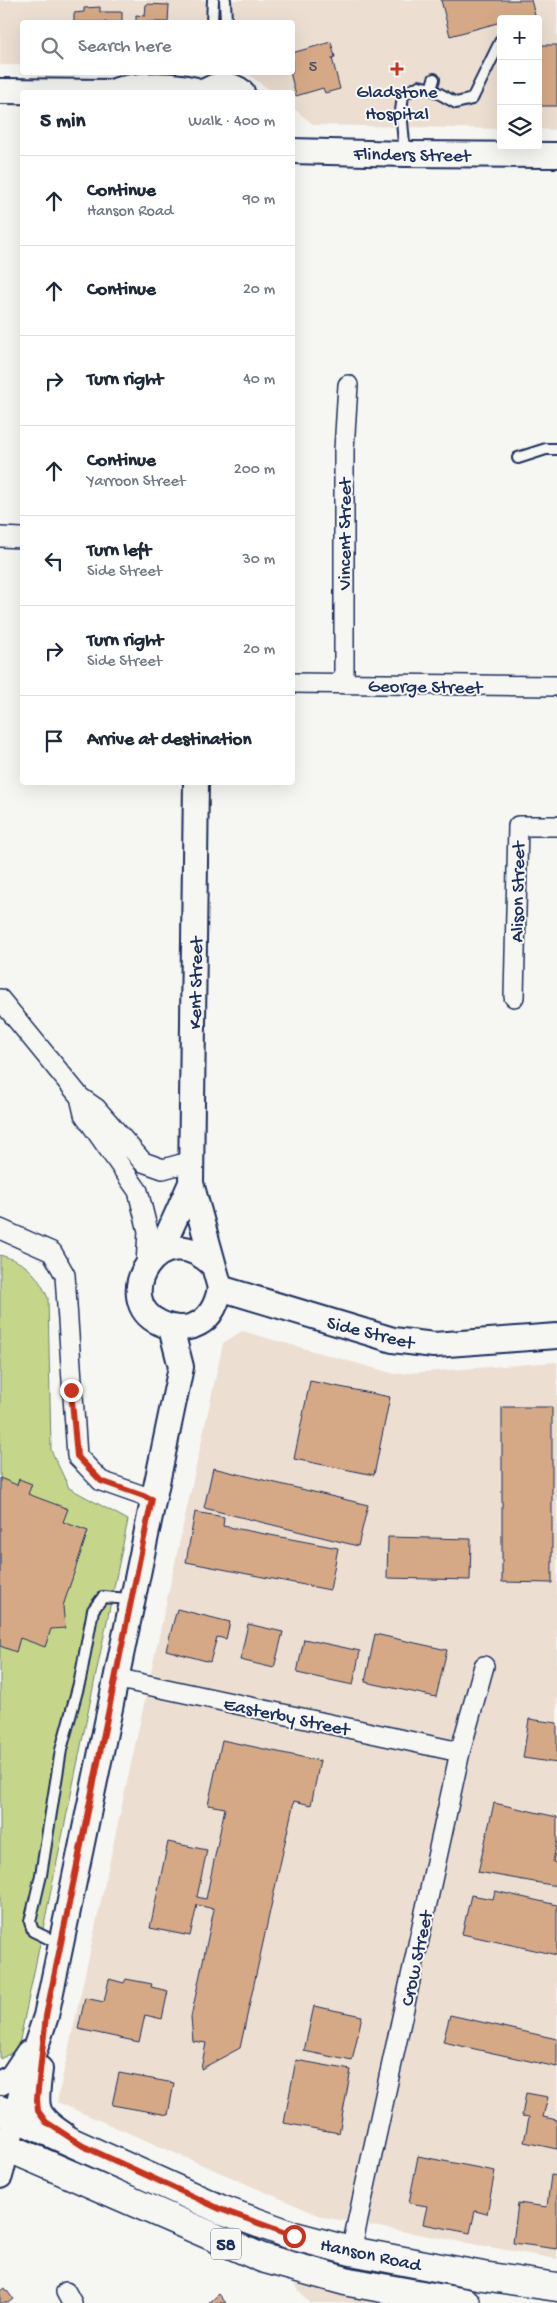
<!DOCTYPE html>
<meta charset="utf-8">
<style>
:root{--surface:#fff;--page:#f6f6f7;--text:#1f2937;--muted:#747a83;--line:#e0e1e3}
body{margin:0;font-family:"Gochi Hand",sans-serif;background:var(--page);color:var(--text)}
.controls{position:absolute;right:15px;top:15px;display:grid;overflow:hidden;border-radius:5px;box-shadow:0 5px 20px #0002}
.controls button{width:45px;height:45px;display:grid;place-items:center;padding:0;border:0;border-bottom:1px solid var(--line);background:var(--surface);color:var(--text);font:25px sans-serif}
.stop{position:absolute;width:15px;height:15px;margin:-11px;border:4px solid #c8321e;border-radius:50%;background:#fff}
.stop.end{background:#c8321e;border-color:#fff;box-shadow:0 1px 5px #0008}
.list{margin:0;padding:0;list-style:none}
h2{display:flex;justify-content:space-between;align-items:center;height:65px;margin:0;padding:0 20px;font-size:21px}
h2 small{font-size:16px;font-weight:400;color:var(--muted)}
.list li{display:grid;grid-template-columns:32px 1fr auto;gap:15px;align-items:center;box-sizing:border-box;height:90px;padding:0 20px;border-top:1px solid var(--line)}
.list b{display:block;font-size:19px;white-space:nowrap}
.list p{margin:0;font-size:16px;white-space:nowrap;color:var(--muted)}
.list em{font-size:16px;font-style:normal;color:var(--muted)}
.icon{flex:none;width:28px;height:28px;fill:none;stroke:currentColor;stroke-width:2;stroke-linecap:round;stroke-linejoin:round}
.map{position:relative;flex:none;width:557px;height:2303px;overflow:hidden}
.search{position:absolute;background:var(--surface);box-shadow:0 5px 20px #0002;left:20px;top:20px;width:275px;height:55px;display:flex;align-items:center;gap:12px;box-sizing:border-box;padding:0 18px;border-radius:5px;color:var(--muted);font-size:19px}
.panel{position:absolute;background:var(--surface);box-shadow:0 5px 20px #0002;left:20px;top:90px;width:275px;height:695px;border-radius:5px}
.map>svg:first-child{display:block}
.built{fill:#ecdfd2}
.green{fill:#c5d68b;stroke:#708274}
.building{fill:#d5a986;stroke:#1b2f5e}
.lines{fill:none;stroke-linecap:round;stroke-linejoin:round}
.service-casing{stroke:#1b2f5e;stroke-width:14}
.minor-casing{stroke:#1b2f5e;stroke-width:22}
.tertiary-casing{stroke:#1b2f5e;stroke-width:28}
.primary-casing{stroke:#1b2f5e;stroke-width:31}
.service{stroke:#f6f6f2;stroke-width:10}
.minor{stroke:#f6f6f2;stroke-width:19}
.tertiary{stroke:#f6f6f2;stroke-width:24}
.primary{stroke:#f6f6f2;stroke-width:28}
.route{stroke:#c8321e;stroke-width:6}
.poi-dot{fill:#c8321e;stroke:#f6f6f2;stroke-width:2}
.labels{text-anchor:middle;stroke-width:4;stroke-linejoin:round;paint-order:stroke}
.number-label{font-size:16px;fill:#4a4e68}
.shield{fill:#f6f6f2;stroke:#5d6b8a;stroke-width:1}
.shield-label{font-size:18px;font-weight:bold;fill:#1b2f5e}
.poi-label{font-size:19px;fill:#1b2f5e;stroke:#f6f6f2}
.street-label{font-size:19px;fill:#1b2f5e;stroke:#f6f6f2}
</style>
<div class="map">
<svg width="557" height="2303" viewBox="0 0 557 2303">
<rect width="100%" height="100%" fill="#f6f6f2"/>
<filter id="ink" filterUnits="userSpaceOnUse"><feTurbulence type="fractalNoise" baseFrequency=".02" numOctaves="2"/><feDisplacementMap in="SourceGraphic" scale="10" xChannelSelector="R" yChannelSelector="G"/><feConvolveMatrix kernelMatrix="1 2 1 2 8 2 1 2 1" color-interpolation-filters="sRGB"/></filter>
<g filter="url(#ink)">
<path class="built" d="M0,0H557V130L538,129V19H501V129L314,125L293,108L292,92H273L246,73L292,72V22H22V65H0Z
M242,1331L395,1374L557,1362V2259L323,2217L57,2102L223,1343Z
M294,2284L391,2303H309Z"/>
<path class="green" d="M0,1255C27,1263 36,1272 48,1298L51,1450L69,1488L128,1520L18,2049L0,2059Z"/>
<path class="building" d="M441,0H531L536,19H522V17L501,19V22L450,36Z
M146,4L169,5L168,22H136V15L145,16Z
M100,7V12H122V22H74V13L84,12V8Z
M331,42L335,57L332,58L340,89L325,93L323,88L296,96L290,72H292V53Z
M538,45H557V106H538Z
M310,1381L390,1397L374,1475L294,1459Z
M502,1407H552V1583L502,1582Z
M213,1468L368,1505L358,1546L204,1508Z
M0,1478L17,1485L19,1479L32,1484L28,1494L68,1509L63,1522L88,1531L63,1606L65,1628L51,1629L45,1647L20,1638L16,1652L0,1646Z
M195,1512L224,1517L223,1526L338,1548L330,1590L186,1562Z
M388,1537L471,1539L470,1580L387,1578Z
M177,1609L230,1622L226,1639L217,1637L210,1662L166,1650Z
M248,1624L283,1632L274,1668L240,1660Z
M375,1634L447,1650L436,1697L365,1682Z
M304,1639L360,1651L353,1685L297,1673Z
M529,1719L557,1723V1763L523,1758Z
M222,1740L320,1761L311,1805L294,1801L240,2048L201,2069L206,2043L193,2041L191,2017L214,1909L197,1905L190,1936L150,1928L168,1842L207,1850L197,1897L206,1899L225,1808L208,1805Z
M494,1803L557,1817V1841L553,1862L557,1863V1886L478,1872Z
M495,1891L557,1905V1955L462,1934L471,1895L493,1899Z
M109,1979L124,1983L126,1979L152,1984L151,1987L168,1991L162,2019L145,2015L139,2042L78,2029L85,1998L104,2002Z
M314,2006L362,2016L352,2061L304,2051Z
M450,2015L557,2039V2067L443,2042Z
M296,2060L351,2070L339,2133L284,2123Z
M119,2073L174,2083L168,2115L112,2105Z
M526,2093L548,2097L543,2117L557,2120V2149L524,2142L529,2117L522,2116Z
M418,2156L495,2171L487,2214L475,2211L470,2233L423,2224L427,2206L409,2203Z
M551,2175L557,2176V2249L513,2243L518,2203L547,2207Z
M5,2288L13,2299L8,2303H0V2292Z
M219,2294L226,2303H209Z"/>
<g class="lines">
<g class="service-casing">
<path id="service" d="M225,0L226,22
M212,22L213,0
M431,89L434,79
M405,154L401,111L403,95L419,86L431,89L456,103L472,99L501,40
M518,458L546,449H557
M60,1944L33,1931L30,1922L41,1875L61,1750L80,1680L93,1610L103,1597L131,1599"/>
</g>
<g class="minor-casing">
<path id="minor" d="M0,537L22,538
M292,683L557,686
M344,684V450L348,385
M514,997L518,826H557
M0,999L80,1097L96,1108L143,1162L163,1169L192,1161
M80,1097L84,1114L138,1191L148,1231L146,1265
M0,1229L52,1252L65,1275L77,1456L101,1481L152,1499
M115,1678L460,1752
M351,2251L460,1752L484,1666
M66,2292L72,2303"/>
</g>
<g class="tertiary-casing">
<path id="tertiary" d="M0,91L112,92C134,83 179,83 201,92
M205,92C216,83 231,83 242,92
M292,151L405,154L557,155
M196,782L191,1183L220,1288C217,1305 210,1320 193,1326C181,1330 171,1328 160,1323C109,1301 159,1212 213,1265
M160,1252L191,1183
M220,1288L393,1340L434,1345L557,1336
M40,2069C36,2105 31,2113 63,2134
M0,2083L12,2077L28,2053
M0,2176L25,2079L46,2016L181,1367L171,1328"/>
</g>
<g class="primary-casing">
<path id="primary" d="M0,2110L220,2209L294,2236L351,2251L483,2276L557,2287
M0,2144L262,2258L349,2282L466,2303"/>
</g>
<use href="#service" class="service"/>
<use href="#minor" class="minor"/>
<use href="#tertiary" class="tertiary"/>
<use href="#primary" class="primary"/>
</g>
</g>
<g class="lines" filter="url(#ink)">
<path class="route" d="M71,1390L77,1456L101,1481L152,1499L46,2016L37,2099L38,2111L46,2122L83,2146L220,2209L294,2236"/>
</g>
<path class="poi-dot" d="M394.5 61.5h5v5h5v5h-5v5h-5v-5h-5v-5h5z"/>
<g class="labels">
<g class="number-label">
<text x="313" y="71">5</text>
</g>
<rect class="shield" x="211" y="2228.5" width="30" height="31" rx="4"/>
<g class="shield-label">
<text x="226" y="2250">58</text>
</g>
<g class="poi-label">
<text x="397" y="97">Gladstone<tspan x="397" dy="22">Hospital</tspan></text>
</g>
<g class="street-label">
<text transform="translate(412 153) rotate(1)" y="7">Flinders Street</text>
<text transform="translate(343 534) rotate(-90)" y="7">Vincent Street</text>
<text transform="translate(425 685) rotate(1)" y="7">George Street</text>
<text transform="translate(516 892) rotate(-89)" y="7">Alison Street</text>
<text transform="translate(194 983) rotate(-89)" y="7">Kent Street</text>
<text transform="translate(371 1331) rotate(14)" y="7">Side Street</text>
<text transform="translate(287 1715) rotate(12)" y="7">Easterby Street</text>
<text transform="translate(415 1958) rotate(-78)" y="7">Crow Street</text>
<text transform="translate(371 2253) rotate(12)" y="7">Hanson Road</text>
</g>
</g>
</svg>
<div class="controls">
<button>+</button>
<button>−</button>
<button><svg class="icon" aria-label="layers" viewBox="0 0 24 24"><path d="M12 4l9 5-9 5-9-5zM3 14l9 5 9-5"/></svg></button>
</div>
<div class="stop" style="left:294px;top:2236px"></div>
<div class="stop end" style="left:71px;top:1390px"></div>
<div class="search"><svg class="icon" aria-label="search" viewBox="0 0 24 24"><circle cx="10" cy="10" r="6"/><path d="M15 15l6 6"/></svg>Search here</div>
<section class="panel">
<h2>5 min<small>Walk · 400 m</small></h2>
<ul class="list">
<li><svg class="icon" aria-label="ahead" viewBox="0 0 24 24"><path d="M12 20V5M6 11l6-6 6 6"/></svg><div><b>Continue</b><p>Hanson Road</p></div><em>90 m</em></li>
<li><svg class="icon" aria-label="ahead" viewBox="0 0 24 24"><path d="M12 20V5M6 11l6-6 6 6"/></svg><div><b>Continue</b></div><em>20 m</em></li>
<li><svg class="icon" aria-label="right" viewBox="0 0 24 24"><path d="M7 20v-9h11M14 6l5 5-5 5"/></svg><div><b>Turn right</b></div><em>40 m</em></li>
<li><svg class="icon" aria-label="ahead" viewBox="0 0 24 24"><path d="M12 20V5M6 11l6-6 6 6"/></svg><div><b>Continue</b><p>Yarroon Street</p></div><em>200 m</em></li>
<li><svg class="icon" aria-label="left" viewBox="0 0 24 24"><path d="M17 20v-9H6M10 6l-5 5 5 5"/></svg><div><b>Turn left</b><p>Side Street</p></div><em>30 m</em></li>
<li><svg class="icon" aria-label="right" viewBox="0 0 24 24"><path d="M7 20v-9h11M14 6l5 5-5 5"/></svg><div><b>Turn right</b><p>Side Street</p></div><em>20 m</em></li>
<li><svg class="icon" aria-label="arrive" viewBox="0 0 24 24"><path d="M6 21V4h12l-3 4 3 4H6"/></svg><div><b>Arrive at destination</b></div></li>
</ul>
</section>
</div>
